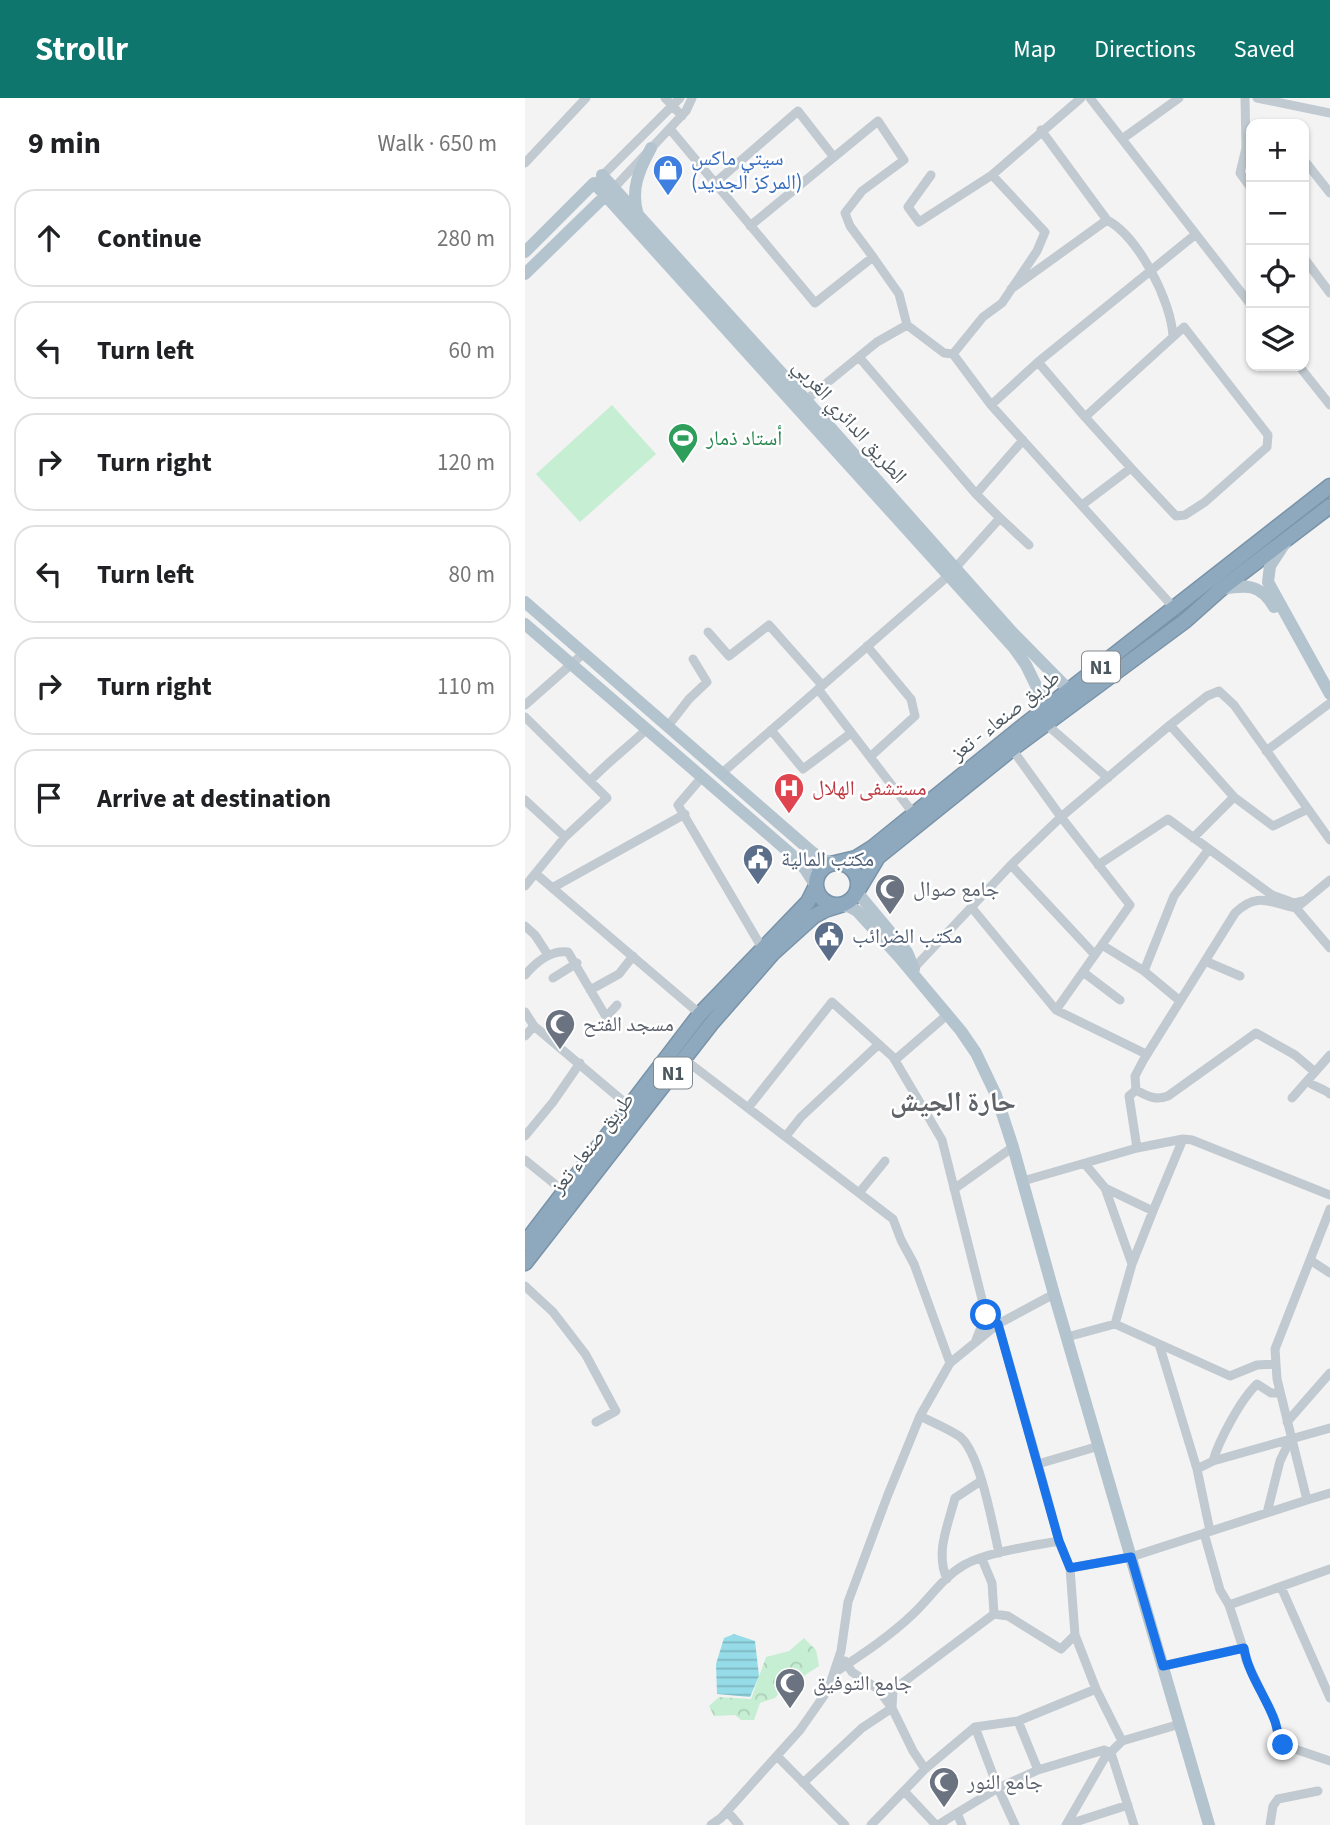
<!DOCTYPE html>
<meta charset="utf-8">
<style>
:root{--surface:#fff;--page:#f6f6f6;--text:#202124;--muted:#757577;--line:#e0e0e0;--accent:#0f766e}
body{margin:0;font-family:"Source Sans 3","Noto Naskh Arabic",sans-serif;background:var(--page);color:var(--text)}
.controls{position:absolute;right:21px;top:21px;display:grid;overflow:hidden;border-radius:14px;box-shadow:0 2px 5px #0004}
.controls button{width:63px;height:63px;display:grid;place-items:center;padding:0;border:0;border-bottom:2px solid var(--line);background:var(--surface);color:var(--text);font:35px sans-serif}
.stop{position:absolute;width:21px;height:21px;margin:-16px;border:5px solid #1a73e8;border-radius:50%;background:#fff}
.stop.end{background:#1a73e8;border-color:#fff;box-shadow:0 2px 7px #0008}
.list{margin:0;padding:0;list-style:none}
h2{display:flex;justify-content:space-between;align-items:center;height:91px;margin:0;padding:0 28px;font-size:30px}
h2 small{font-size:23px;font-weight:400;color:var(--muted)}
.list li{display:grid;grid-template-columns:46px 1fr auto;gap:21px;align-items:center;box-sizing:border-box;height:98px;margin:0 14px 14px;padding:0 14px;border:2px solid var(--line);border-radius:21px}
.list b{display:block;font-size:26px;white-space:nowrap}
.list em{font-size:23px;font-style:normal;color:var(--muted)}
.icon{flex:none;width:38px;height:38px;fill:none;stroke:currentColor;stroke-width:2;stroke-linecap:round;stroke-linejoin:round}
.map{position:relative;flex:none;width:805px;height:1727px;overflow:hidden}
header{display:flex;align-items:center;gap:42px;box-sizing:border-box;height:98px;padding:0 35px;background:var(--accent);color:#fff}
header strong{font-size:33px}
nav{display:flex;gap:38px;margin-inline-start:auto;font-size:24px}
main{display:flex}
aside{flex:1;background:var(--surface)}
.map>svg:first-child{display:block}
.forest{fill:url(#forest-crowns)}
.pitch{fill:#c5eed2}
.water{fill:url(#water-rules)}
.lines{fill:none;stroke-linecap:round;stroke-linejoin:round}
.highway-casing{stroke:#7993a9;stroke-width:17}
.minor{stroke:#c1cad0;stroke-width:9}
.major{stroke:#b4c4cf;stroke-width:12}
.highway{stroke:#8ea8bd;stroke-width:14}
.route{stroke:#1a73e8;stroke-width:9}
.labels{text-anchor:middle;stroke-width:5;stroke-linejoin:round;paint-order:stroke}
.shield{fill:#fff;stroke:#81898f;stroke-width:2}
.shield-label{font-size:19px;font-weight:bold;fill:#4b575f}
.shop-label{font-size:21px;fill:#366cbe;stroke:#fff;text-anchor:start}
.street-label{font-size:21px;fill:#4b575f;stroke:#fff}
.leisure-label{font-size:21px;fill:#27864d;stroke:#fff;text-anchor:start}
.health-label{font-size:21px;fill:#be3a42;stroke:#fff;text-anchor:start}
.service-label{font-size:21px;fill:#4e5e75;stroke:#fff;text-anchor:start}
.worship-label{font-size:21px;fill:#5b616d;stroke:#fff;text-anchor:start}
.district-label{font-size:28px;font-weight:bold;fill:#5f6367;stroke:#fff}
</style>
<header>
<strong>Strollr</strong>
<nav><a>Map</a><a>Directions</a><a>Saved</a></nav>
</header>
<main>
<aside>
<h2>9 min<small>Walk · 650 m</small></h2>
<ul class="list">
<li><svg class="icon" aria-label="ahead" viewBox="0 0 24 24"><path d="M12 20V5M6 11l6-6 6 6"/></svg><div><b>Continue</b></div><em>280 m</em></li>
<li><svg class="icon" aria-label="left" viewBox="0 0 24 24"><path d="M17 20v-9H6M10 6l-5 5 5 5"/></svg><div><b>Turn left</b></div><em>60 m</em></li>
<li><svg class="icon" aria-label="right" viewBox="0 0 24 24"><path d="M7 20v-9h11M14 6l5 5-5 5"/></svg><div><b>Turn right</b></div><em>120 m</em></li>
<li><svg class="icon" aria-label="left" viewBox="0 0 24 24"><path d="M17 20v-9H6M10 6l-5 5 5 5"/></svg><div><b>Turn left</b></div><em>80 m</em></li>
<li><svg class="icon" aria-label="right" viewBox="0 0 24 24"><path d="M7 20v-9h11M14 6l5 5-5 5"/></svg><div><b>Turn right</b></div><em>110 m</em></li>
<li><svg class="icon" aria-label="arrive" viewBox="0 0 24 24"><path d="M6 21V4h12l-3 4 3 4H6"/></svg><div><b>Arrive at destination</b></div></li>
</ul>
</aside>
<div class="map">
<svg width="805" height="1727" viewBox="0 0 805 1727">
<defs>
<pattern id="forest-crowns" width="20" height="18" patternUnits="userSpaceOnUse" patternTransform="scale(1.75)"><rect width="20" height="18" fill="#c5eed2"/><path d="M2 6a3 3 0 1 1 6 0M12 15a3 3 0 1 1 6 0" fill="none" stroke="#abceb7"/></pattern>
<pattern id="water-rules" width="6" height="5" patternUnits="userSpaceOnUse" patternTransform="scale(1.75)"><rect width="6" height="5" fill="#95dce8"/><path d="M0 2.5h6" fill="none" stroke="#7cb5bf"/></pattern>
</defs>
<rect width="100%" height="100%" fill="#f4f3f3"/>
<path class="forest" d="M279,1540L291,1552L294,1568L280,1577L270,1594L260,1588L250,1600L235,1605L229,1622H216L210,1617L189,1618L184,1608L194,1599L226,1601L241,1559L264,1553Z"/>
<path class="pitch" d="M87,307L131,356L55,424L11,376Z"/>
<path class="water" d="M209,1536L230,1543L234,1578L225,1599L192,1596L191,1566L199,1540Z"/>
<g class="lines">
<g class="highway-casing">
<path id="highway" d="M291 786a21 21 0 1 1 42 0a21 21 0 1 1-42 0Z
M310,765L331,760L347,750L498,628L805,388
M332,794L353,759L487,651L660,523L696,491L805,408
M0,1145L175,916L283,804L291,788
M0,1165L186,926L248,855L289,818L300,812L316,807"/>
</g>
<path class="minor" d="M140,0L157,18
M565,0L726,207
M720,0L721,50L726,51
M732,0L805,15
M145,31L290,205L348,159L374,196L382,227
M516,32L582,122
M597,41L654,0
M721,50L715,75L726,90
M779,62L805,95
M0,65L61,0
M406,77L383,109L394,124L467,77L556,0
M75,80L155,0
M190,85L273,13L308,58
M87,92L161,13L167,0
M225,128L353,23L379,62L337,93L320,115L325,128L348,159
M779,160L805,195
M486,191L582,122C613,138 647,204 648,239
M428,256L458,219L477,205L512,153L520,134L467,77
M334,259L451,396L498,342
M513,264L671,136
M774,268L805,307
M281,302L352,244L382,227L419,255L428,256L466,307L650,511
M466,307L513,264L560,319
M557,407L606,370L651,418L660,417L680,404L742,349L743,337L659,229L560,319L606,370
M475,420L504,447
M183,534L204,558L244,527L297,587
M342,548L386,601L390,618L345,659
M293,591L388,715
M0,607L59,555
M0,619L82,700L40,739L0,788
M521,626L583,680
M645,627L709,699L748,728L783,711
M143,628L164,601L182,584L168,561
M246,632L278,671L326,635
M741,653L805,605
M197,675L423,478L475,420L451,396
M177,679L153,707L237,850
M65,683C83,664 103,649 122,631
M0,702L40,739
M668,740L709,699
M486,767L570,857
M573,767L643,721L747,797L769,805L781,802
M11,776L175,916
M805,782L771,810L805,850
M27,790L160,716
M447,810L531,912L605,807L536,719L645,627L682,598L694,593L709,607L805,742
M771,810C744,804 731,794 710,815L619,961L610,978L611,992C623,998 630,1003 643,998L731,935L770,957L790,974
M0,828L10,837L23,857
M577,847L619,873
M680,863L715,878
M389,870L486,767L536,719L487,651
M558,874L595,902
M0,877C11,864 26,852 43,854L80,917L82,918L92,907
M28,880L52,865
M65,892L94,876L108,858
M655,903L619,873L649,798L684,751
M531,912L621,956
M0,914L9,928L105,1009
M0,938L9,928
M159,961L368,1121L376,1142L389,1166L425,1265L395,1318L362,1399L323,1504L316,1553L303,1592L275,1632L196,1720L186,1727
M370,962L423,916
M782,983C791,990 798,990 805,996
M611,992L604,998L612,1050
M767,1000L805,957
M223,1010L307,904L368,959L417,1042L461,1217L451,1242
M0,1038L28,1004L55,965
M261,1038L276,1019L354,946
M0,1062L42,1096
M560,1066L580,1090L628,1113L658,1041
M498,1083L612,1050L658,1041L667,1042L805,1097
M580,1090L607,1166
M429,1091L488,1049
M334,1095L360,1063
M785,1162L805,1175
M0,1188L28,1214L61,1257L91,1313L71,1324
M461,1217L473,1226L513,1366
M590,1226L607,1166L628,1113
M542,1239L590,1226L705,1278L732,1267L751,1266
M634,1246L672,1371L688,1363L805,1330
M425,1265L473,1226L529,1196
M395,1318C407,1324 422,1330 434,1338C455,1353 468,1429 474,1455
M762,1324L805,1275
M574,1348L513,1366L534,1443L545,1470L606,1459L782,1402L752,1281L750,1251L805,1111
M688,1363C694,1342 716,1301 732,1286L746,1295H755
M672,1371L685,1433
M782,1402L805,1395
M742,1415L755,1363L766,1340
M679,1435L695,1492L704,1507
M457,1461L467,1485L469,1516
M545,1470L550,1537L571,1591
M422,1481C410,1455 423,1427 430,1400L456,1383
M756,1489L805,1600
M718,1550L721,1562L750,1622L753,1639L758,1647L805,1663
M638,1568L718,1550L704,1507L805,1471
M309,1575C336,1557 364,1539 388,1516C405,1500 418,1479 439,1467C462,1454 507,1448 534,1443
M493,1623L513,1672
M450,1629L473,1690L490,1727
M252,1658L320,1727
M400,1671L388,1653L367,1610L368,1592L469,1516L483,1518L536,1551L550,1537
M278,1685L337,1630L367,1610L353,1591L327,1574L320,1563
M379,1693L400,1671L450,1629L493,1623L571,1591L597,1643
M202,1713L214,1727
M432,1715L473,1690L513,1672L579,1652L586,1655L609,1727
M544,1726L603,1707
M346,1727L379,1693L411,1727
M413,1727L432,1715L437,1727
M541,1727L579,1661L597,1643L655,1626
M745,1727L748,1708L753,1701L793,1693"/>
<path class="major" d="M77,77L281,302L487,534L545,593
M113,117C105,92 114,72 126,50
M0,154L69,85L489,550L501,567L522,610
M0,176L80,98
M760,445L745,468L743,484L805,596
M696,491C721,487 735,485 749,509
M0,504L287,754L299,762L310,765
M0,526L266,756L280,771L291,788
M332,794L382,854L389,871
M316,807L325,809L332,813L374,859L436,933L451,955L471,997L488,1049L529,1196L684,1727"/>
<use href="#highway" class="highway"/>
</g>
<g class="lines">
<path class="route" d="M461,1217L473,1226L534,1443L545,1470L606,1459L638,1568L719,1550C723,1576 740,1597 749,1621C753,1630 752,1638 758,1647"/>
</g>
<defs>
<g id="shop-pin" transform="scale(1.575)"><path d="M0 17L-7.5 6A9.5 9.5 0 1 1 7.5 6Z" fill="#3f7fe0" stroke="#fff"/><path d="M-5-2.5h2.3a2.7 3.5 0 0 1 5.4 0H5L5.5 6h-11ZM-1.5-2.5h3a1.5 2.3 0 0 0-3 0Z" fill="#fff"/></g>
<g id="stadium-pin" transform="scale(1.575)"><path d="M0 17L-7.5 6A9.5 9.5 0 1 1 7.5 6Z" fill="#2e9e5b" stroke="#fff"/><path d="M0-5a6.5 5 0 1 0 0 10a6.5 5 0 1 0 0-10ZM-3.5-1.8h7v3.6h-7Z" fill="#fff"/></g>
<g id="hospital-pin" transform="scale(1.575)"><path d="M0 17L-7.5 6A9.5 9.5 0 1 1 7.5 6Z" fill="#e0444e" stroke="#fff"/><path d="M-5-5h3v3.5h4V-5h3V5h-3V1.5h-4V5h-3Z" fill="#fff"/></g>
<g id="civic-pin" transform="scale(1.575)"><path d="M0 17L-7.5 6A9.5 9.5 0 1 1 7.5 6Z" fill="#5c6f8a" stroke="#fff"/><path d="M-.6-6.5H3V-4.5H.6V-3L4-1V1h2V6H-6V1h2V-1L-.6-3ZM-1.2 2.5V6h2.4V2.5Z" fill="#fff"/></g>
<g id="mosque-pin" transform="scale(1.575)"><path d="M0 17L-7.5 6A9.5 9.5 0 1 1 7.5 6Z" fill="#6b7280" stroke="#fff"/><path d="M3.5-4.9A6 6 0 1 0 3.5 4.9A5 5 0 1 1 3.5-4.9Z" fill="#fff"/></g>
</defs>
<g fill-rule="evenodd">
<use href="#shop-pin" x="143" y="72"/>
<use href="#stadium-pin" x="158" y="340"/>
<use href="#hospital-pin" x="264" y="690"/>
<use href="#civic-pin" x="233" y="761"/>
<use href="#mosque-pin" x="365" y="791"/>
<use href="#civic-pin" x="304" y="838"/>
<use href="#mosque-pin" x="35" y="926"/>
<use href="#mosque-pin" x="265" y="1585"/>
<use href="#mosque-pin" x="419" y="1684"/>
</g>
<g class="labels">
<g class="shield">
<rect x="557" y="553.5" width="38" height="31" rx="5"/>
<rect x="129" y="959.5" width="38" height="31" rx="5"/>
</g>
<g class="shield-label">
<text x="576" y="576">N1</text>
<text x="148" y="982">N1</text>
</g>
<g class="shop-label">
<text x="166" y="67">سيتي ماكس<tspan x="166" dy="24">(المركز الجديد)</tspan></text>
</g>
<g class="street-label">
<text transform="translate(325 323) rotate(48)" y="7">الطريق الدائري الغربي</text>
<text transform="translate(480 617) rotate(-38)" y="7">طريق صنعاء - تعز</text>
<text transform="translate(67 1045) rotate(-52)" y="7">طريق صنعاء تعز</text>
</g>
<g class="leisure-label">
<text x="181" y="347">أستاد ذمار</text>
</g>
<g class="health-label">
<text x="287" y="697">مستشفى الهلال</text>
</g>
<g class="service-label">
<text x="256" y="768">مكتب المالية</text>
<text x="327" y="845">مكتب الضرائب</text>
</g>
<g class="worship-label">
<text x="388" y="798">جامع صوال</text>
<text x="58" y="933">مسجد الفتح</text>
<text x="288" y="1592">جامع التوفيق</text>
<text x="442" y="1691">جامع النور</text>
</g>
<g class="district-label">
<text x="428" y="1013">حارة الجيش</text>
</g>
</g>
</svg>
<div class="controls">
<button>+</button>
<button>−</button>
<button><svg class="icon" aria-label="locate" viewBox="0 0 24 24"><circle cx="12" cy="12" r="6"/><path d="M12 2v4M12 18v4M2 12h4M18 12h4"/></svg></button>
<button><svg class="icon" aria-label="layers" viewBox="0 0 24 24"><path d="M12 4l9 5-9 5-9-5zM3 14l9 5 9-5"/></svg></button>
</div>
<div class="stop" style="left:461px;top:1217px"></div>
<div class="stop end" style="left:758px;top:1647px"></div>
</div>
</main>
